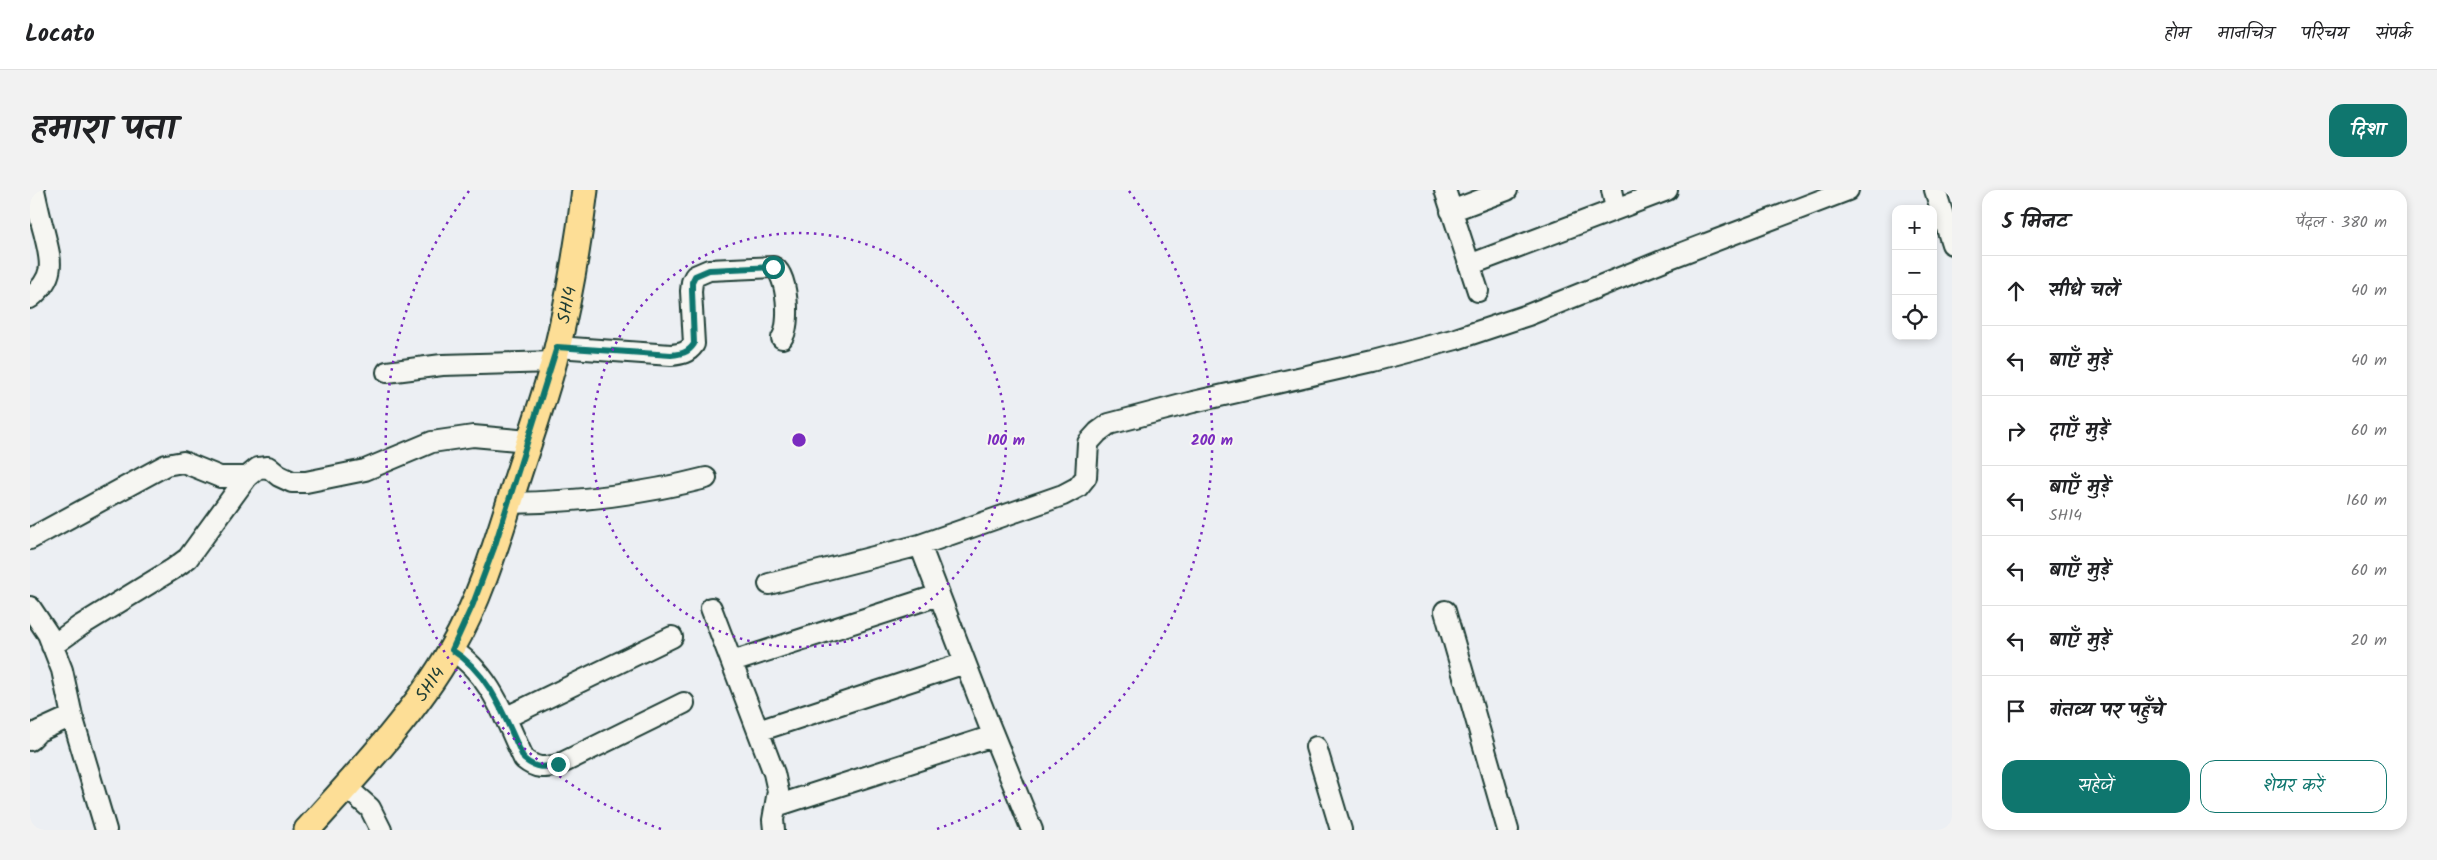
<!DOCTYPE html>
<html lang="hi">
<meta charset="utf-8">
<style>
:root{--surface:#fff;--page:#f2f2f2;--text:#202124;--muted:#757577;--line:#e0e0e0;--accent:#0f766e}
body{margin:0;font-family:Kalam,"Playpen Sans Deva",sans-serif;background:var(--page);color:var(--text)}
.controls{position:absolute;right:15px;top:15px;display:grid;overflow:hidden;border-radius:10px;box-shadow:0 2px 8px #0003}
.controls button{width:45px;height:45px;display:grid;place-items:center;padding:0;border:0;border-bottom:1px solid var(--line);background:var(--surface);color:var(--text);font:25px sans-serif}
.stop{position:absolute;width:15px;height:15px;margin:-11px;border:4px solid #0f766e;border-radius:50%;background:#fff}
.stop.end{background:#0f766e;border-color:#fff;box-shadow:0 1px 5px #0008}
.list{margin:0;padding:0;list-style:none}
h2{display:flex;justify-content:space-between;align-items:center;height:65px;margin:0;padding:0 20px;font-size:21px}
h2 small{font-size:16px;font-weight:400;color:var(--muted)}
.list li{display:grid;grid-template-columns:32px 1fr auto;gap:15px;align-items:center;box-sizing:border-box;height:70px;padding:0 20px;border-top:1px solid var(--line)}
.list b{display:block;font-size:19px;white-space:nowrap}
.list p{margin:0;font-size:16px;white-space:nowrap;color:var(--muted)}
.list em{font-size:16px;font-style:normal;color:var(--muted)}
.actions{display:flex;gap:10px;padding:15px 20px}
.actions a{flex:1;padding:11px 0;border:1px solid var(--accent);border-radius:15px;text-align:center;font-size:18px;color:var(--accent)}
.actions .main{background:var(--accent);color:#fff}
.icon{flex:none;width:28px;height:28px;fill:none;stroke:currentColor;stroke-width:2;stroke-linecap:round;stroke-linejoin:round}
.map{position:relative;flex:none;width:1922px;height:640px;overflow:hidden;border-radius:15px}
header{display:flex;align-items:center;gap:30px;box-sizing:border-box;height:70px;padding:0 25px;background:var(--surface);border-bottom:1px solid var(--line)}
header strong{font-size:24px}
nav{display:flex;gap:28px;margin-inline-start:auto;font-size:18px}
.intro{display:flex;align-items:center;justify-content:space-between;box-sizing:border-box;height:120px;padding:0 30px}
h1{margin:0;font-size:35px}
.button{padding:12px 22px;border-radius:15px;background:var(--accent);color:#fff;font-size:18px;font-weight:700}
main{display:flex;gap:30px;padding:0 30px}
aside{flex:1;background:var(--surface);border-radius:15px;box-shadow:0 2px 8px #0003}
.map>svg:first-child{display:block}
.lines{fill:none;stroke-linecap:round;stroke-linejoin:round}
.minor-casing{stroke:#1f3d34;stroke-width:24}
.major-casing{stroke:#1f3d34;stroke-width:29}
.minor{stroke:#f6f6f2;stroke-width:20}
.major{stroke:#fdde96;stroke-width:25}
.route{stroke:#0f766e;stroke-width:6}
.ring{fill:none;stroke:#7b2cbf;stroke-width:2.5;stroke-dasharray:2.5 5}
.labels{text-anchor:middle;stroke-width:4;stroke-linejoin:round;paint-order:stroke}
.street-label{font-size:18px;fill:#1f3d34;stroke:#f6f6f2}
.centre{fill:#7b2cbf;stroke:#f6f6f2;stroke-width:2.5}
.ring-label{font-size:15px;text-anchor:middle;font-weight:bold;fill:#7b2cbf;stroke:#f6f6f2;stroke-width:4;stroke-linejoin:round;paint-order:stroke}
</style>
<header>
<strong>Locato</strong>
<nav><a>होम</a><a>मानचित्र</a><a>परिचय</a><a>संपर्क</a></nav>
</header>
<div class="intro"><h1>हमारा पता</h1><a class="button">दिशा</a></div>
<main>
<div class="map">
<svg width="1922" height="640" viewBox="0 0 1922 640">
<rect width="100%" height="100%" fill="#eceff3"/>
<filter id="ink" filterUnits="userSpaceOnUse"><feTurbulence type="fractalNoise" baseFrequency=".02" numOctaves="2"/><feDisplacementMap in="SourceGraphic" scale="10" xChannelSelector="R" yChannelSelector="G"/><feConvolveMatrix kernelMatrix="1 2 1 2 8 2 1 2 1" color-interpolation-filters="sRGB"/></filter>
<g filter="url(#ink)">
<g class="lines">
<g class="minor-casing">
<path id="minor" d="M1415,0L1448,101
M1582,0L1586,19
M1905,0L1922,54
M1421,21L1477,0
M1439,75L1637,0
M0,108C27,86 21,71 14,42C10,28 7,14 4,0
M527,157L641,165C651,164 658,163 664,154L661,101L662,92L665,86L679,80L743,77C758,83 761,136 752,148
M357,182L412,175L524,172
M479,313C546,312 610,305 676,288
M0,349L136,275L153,272L190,287H217
M890,355L958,532L1002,640
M739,394L890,355L1033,305L1048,297L1056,287L1058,253L1068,242L1079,234L1163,212L1343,171L1426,149L1498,125L1637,69L1818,0
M0,417L18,444L32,480L42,526L76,640
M681,418L744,583L748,601L743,630L744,640
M1415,421L1478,640
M22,456L50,436L143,379L158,368L217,287L228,278L238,277L249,286L262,292H276L335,280L402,252L443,246L499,251
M422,460C461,484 475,529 494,569C506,579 514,578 528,575L654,513
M702,472L909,405
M475,528L642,447
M728,541L935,473
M0,550L9,541L42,526
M1286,557L1311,640
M315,596L340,618L351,640
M746,616L963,546"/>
</g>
<g class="major-casing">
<g id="major">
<path id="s1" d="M277,640C325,587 386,522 421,460C450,410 467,352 484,298C497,256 513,214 524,171C538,115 548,57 555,0"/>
</g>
</g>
<use href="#minor" class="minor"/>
<use href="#major" class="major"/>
</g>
</g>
<g class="lines" filter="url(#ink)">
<path class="route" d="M528,574C514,578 506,579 494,569C475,529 461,484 422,460L443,414L464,358L527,157L641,165C651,164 658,163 664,154L662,101V92L665,86L679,80L743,77"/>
</g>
<g class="ring">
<circle cx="769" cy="250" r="207"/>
<path d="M631 639A413 413 0 0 1 439 1M1099 1A413 413 0 0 1 907 639"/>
</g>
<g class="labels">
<g class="street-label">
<text dy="6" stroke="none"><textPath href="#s1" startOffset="596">SH14</textPath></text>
<text dy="6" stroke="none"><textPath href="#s1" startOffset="191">SH14</textPath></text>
</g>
</g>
<circle cx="769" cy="250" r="8" class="centre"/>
<g class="ring-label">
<text x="976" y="255">100 m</text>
<text x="1182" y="255">200 m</text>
</g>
</svg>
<div class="controls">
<button>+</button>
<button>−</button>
<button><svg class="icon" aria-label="locate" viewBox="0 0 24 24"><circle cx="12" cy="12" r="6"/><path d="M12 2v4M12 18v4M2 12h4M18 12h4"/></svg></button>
</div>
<div class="stop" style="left:743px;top:77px"></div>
<div class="stop end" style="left:528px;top:574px"></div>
</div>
<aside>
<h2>5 मिनट<small>पैदल · 380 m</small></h2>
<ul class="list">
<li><svg class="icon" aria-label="ahead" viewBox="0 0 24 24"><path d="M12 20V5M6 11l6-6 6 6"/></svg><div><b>सीधे चलें</b></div><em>40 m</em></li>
<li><svg class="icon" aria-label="left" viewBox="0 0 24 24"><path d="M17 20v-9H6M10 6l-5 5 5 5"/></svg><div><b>बाएँ मुड़ें</b></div><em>40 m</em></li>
<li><svg class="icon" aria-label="right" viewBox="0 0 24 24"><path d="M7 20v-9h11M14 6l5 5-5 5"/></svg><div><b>दाएँ मुड़ें</b></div><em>60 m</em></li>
<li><svg class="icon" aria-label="left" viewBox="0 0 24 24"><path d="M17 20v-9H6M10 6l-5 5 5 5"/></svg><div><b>बाएँ मुड़ें</b><p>SH14</p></div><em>160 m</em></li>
<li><svg class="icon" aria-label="left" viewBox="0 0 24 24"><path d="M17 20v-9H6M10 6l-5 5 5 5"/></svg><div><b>बाएँ मुड़ें</b></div><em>60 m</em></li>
<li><svg class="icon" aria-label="left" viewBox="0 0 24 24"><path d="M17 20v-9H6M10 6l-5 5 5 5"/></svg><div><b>बाएँ मुड़ें</b></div><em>20 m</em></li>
<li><svg class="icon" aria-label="arrive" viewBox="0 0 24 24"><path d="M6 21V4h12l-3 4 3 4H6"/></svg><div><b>गंतव्य पर पहुँचे</b></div></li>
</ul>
<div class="actions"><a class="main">सहेजें</a><a>शेयर करें</a></div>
</aside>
</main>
